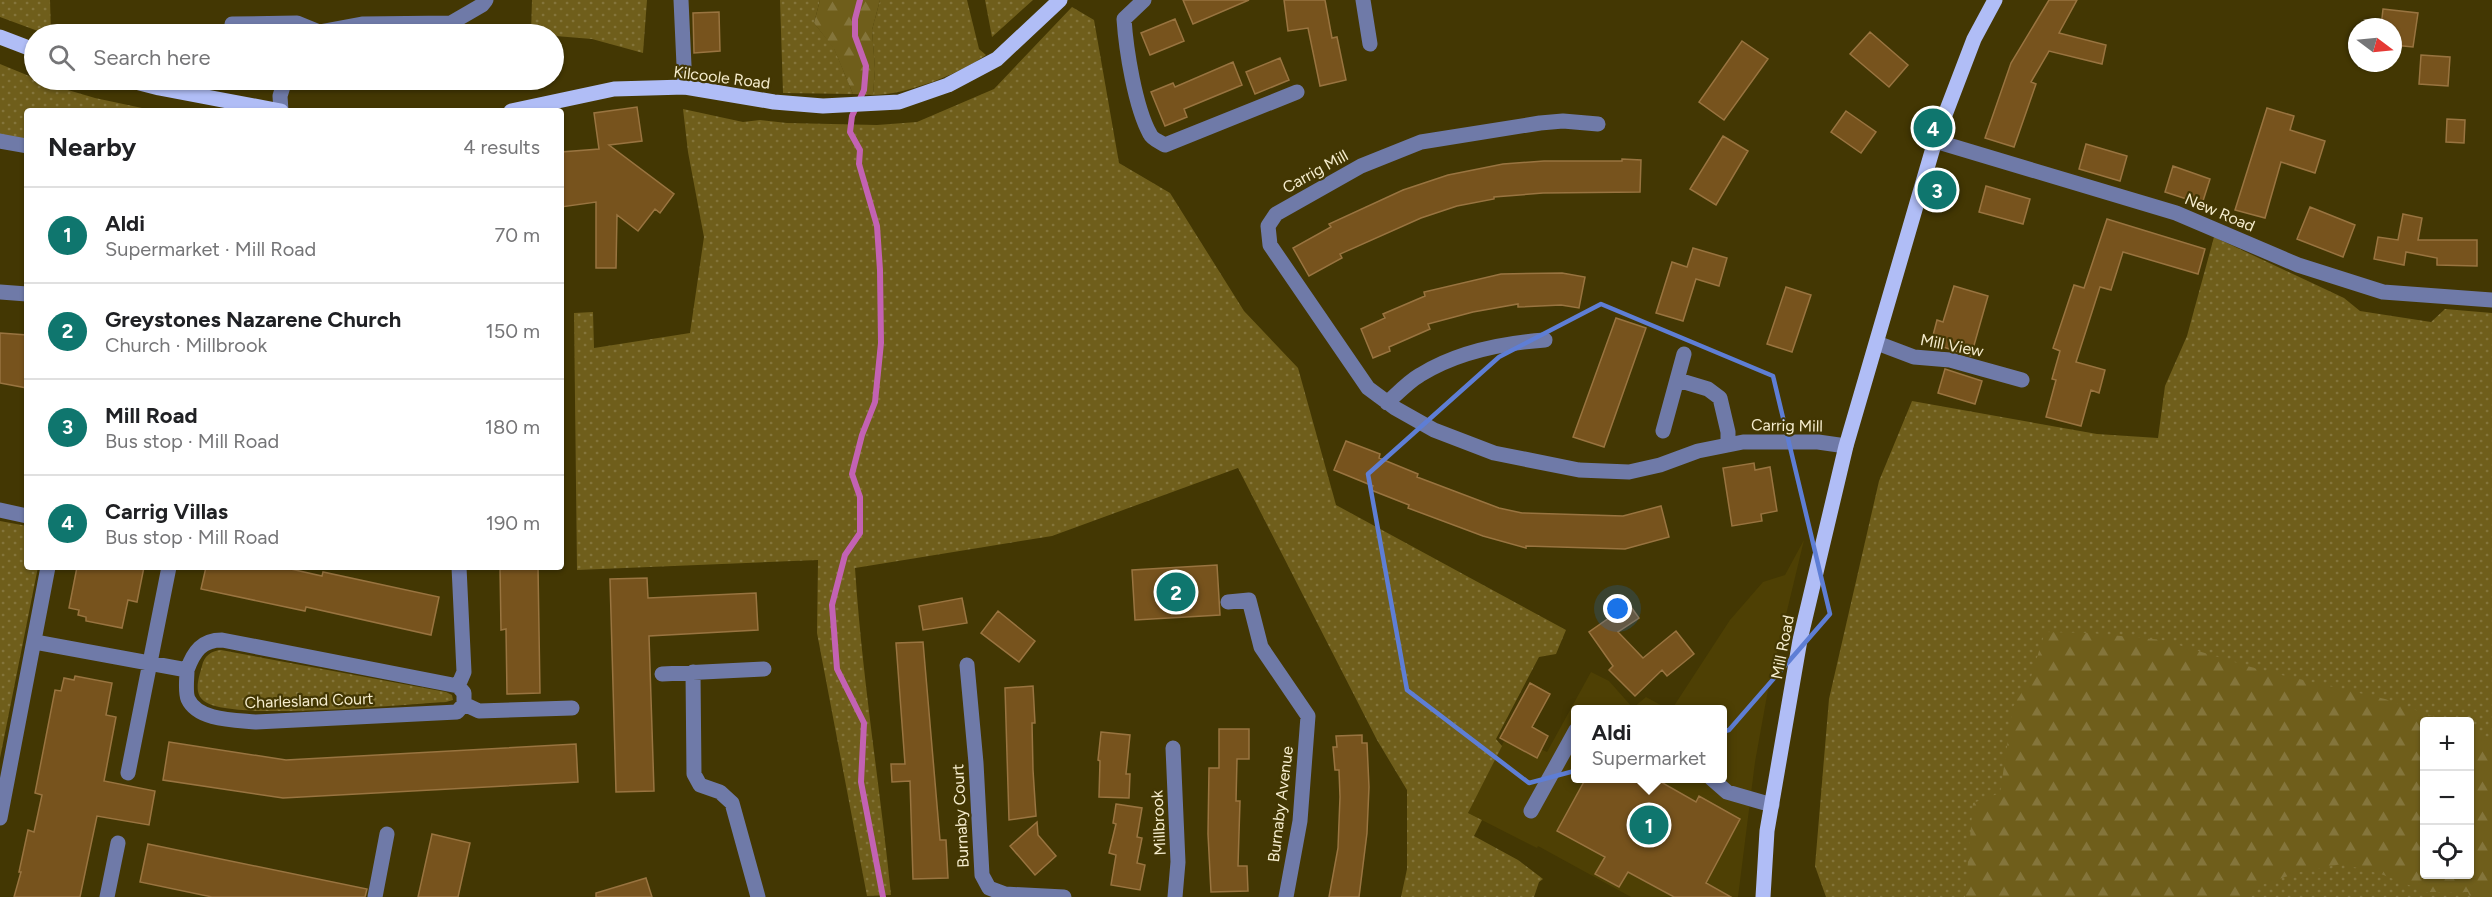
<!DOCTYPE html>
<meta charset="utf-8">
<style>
:root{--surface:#fff;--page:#f6f6f6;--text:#202124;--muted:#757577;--line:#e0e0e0;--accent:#0f766e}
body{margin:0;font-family:Figtree,sans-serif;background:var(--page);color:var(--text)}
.controls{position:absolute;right:18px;bottom:18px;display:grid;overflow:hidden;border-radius:6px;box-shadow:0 2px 4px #0004}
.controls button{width:54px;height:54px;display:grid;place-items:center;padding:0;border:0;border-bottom:2px solid var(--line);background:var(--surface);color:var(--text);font:30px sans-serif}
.compass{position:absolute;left:2348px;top:18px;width:54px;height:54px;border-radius:50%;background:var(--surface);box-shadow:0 2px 4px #0004;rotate:106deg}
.you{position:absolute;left:1618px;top:609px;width:21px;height:21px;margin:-15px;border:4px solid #fff;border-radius:50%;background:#1a73e8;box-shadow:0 0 0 9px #1a73e833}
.badge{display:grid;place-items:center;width:39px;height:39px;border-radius:50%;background:var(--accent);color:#fff;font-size:20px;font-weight:700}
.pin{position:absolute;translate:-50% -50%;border:3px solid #fff;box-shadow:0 2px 6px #0006}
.popup{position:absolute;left:1571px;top:705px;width:156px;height:78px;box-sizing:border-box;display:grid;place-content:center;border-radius:6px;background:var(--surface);filter:drop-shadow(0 2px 4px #0005);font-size:20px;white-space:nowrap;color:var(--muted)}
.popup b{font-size:22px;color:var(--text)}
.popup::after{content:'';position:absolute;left:50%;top:100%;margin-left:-12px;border:12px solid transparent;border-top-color:var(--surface)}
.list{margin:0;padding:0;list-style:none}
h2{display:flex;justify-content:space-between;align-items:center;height:78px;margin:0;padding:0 24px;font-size:26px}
h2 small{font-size:20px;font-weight:400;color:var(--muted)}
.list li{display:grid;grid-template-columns:39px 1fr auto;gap:18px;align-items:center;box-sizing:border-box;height:96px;padding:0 24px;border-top:2px solid var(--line)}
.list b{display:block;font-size:22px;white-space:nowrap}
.list p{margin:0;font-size:20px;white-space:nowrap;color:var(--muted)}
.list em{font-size:20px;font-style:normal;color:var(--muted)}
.icon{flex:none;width:33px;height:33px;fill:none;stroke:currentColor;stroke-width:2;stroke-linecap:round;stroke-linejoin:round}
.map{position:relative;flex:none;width:2492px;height:897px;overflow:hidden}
.search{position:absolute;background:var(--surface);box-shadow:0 2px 4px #0004;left:24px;top:24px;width:540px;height:66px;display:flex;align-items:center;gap:15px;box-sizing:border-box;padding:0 21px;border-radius:33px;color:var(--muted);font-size:22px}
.panel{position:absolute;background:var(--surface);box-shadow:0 2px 4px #0004;left:24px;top:108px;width:540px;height:462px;border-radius:6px}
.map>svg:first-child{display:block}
.built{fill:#4e4004}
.grass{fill:url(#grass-dots);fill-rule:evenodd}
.forest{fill:url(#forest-firs)}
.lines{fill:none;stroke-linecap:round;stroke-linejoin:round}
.stream{stroke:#c362b3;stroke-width:6}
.building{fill:#77531d;stroke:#997440;stroke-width:1.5}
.minor{stroke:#6f7aa8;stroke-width:15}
.major{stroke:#b0bdf6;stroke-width:15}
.marked{fill:none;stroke:#5e7ed5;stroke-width:4.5;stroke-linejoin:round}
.labels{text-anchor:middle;stroke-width:4.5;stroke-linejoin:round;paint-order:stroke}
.street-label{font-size:16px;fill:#f6edce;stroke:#433703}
</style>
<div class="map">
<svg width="2492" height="897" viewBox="0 0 2492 897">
<defs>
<pattern id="grass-dots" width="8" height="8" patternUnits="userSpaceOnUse" patternTransform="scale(1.5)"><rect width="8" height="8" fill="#6f5e1b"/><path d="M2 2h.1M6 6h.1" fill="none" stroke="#84753b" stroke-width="1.8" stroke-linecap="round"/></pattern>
<pattern id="forest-firs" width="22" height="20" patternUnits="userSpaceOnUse" patternTransform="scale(1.5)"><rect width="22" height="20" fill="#6f5e1b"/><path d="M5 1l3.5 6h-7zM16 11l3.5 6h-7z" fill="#84753b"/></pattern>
</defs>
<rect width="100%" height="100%" fill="#433703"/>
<path class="built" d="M1804,540L1768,690L1755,762L1738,897H1631L1538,846L1537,848L1468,813L1508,733L1547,752L1591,672L1609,681L1633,708L1646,697L1668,709L1576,710V778H1722V710L1672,709L1730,620L1763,582L1785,575Z"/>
<path class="grass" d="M0,0H50L51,34H46L0,17Z
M532,0H647L643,53L592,39L531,34Z
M780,0H820L814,23L834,48L853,94L783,93Z
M880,0H967L979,49L986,55C959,74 906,95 873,95L875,69L872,30Z
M985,0H1033L992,37Z
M1072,7L1094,20L1119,163L1170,193L1244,311L1298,368L1336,505L1566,630L1556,654L1539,657L1496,739L1502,746L1468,813L1482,820L1474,836L1518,860L1543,879L1539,882L1534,897H1401L1407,869V790L1377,740L1238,468L1052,536L855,568C862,677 880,786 891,895L867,896L817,633L818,560L577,570L574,313L593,312L594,348L690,333L704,237L688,152L683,109L743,122L760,120L787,123L877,125L917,122L994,89Z
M0,64L34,78V80L95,98L156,111H27V141L0,135Z
M2214,237L2344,298L2360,311L2431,322L2445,309L2492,313V897H1826L1815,866L1829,699L1879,481L1912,401L2097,434L2158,438L2165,386L2187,336ZM2424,722H2470V874H2424Z
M0,521L27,526V567H38L0,758Z
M221,650L446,692L452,695L453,700L446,702C405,704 230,722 204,701C193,693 199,677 202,666C204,656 211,651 221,650Z"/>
<path class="forest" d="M820,0H880L872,30L875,69L873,95L853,94L834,49L814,23Z
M2045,632L2090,633L2162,640L2264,671L2385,699L2446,721L2424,722V874H2470V730L2492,739V897H2470L2468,892H2426L2381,874L2342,864L2300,872L2261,885L2251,897H1965L1973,803L2000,793L2013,707L2031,677Z"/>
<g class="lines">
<path class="stream" d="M860,0L855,19V36L866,66L864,90L852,116L850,132L860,150L859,164L877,226L880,270L881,343L875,402L862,435L852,474L860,497V533L845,555L832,605L837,669L864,723L861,782L883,897"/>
</g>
<path class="building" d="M1183,0H1249L1193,24Z
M1284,0H1325L1332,38L1337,37L1346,80L1320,86L1308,28L1288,31Z
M2049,0H2077L2059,33L2106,45L2102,64L2049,51L2031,82L2036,84L2014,147L1985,138L2011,63Z
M2383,9L2418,13L2413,47L2393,45V27H2381Z
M719,12L720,51L694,53L693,13Z
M1175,19L1184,41L1150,55L1141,33Z
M1870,32L1908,65L1889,87L1850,54Z
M1742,41L1768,59L1724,120L1699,102Z
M2421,55L2450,57L2448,86L2419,84Z
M1280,58L1289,80L1255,94L1246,72Z
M1233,62L1242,85L1184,109L1187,117L1165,126L1151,92L1173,83L1175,87Z
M637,107L642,141L609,145L674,194L660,213L655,209L638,231L617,215L616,268H596V202L561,207V152L599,149L594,113Z
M2267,108L2294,116L2290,130L2325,141L2315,173L2281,162L2265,218L2235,210Z
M1846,111L1876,132L1861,153L1831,132Z
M2447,119L2465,120L2464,143L2446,142Z
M1723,136L1748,151L1716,205L1690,189Z
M2086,144L2127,156L2120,181L2079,169Z
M1622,159L1641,160L1640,192L1543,193L1494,197V199L1457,206L1421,218L1340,254L1342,258L1309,276L1293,248L1331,227L1329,224L1403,190L1448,175L1503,164L1544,161H1622Z
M2173,166L2210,179L2202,204L2165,192Z
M1986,186L2030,199L2023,224L1979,212Z
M2310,207L2355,225L2343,257L2297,239Z
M2403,214L2422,218L2418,240H2477V266L2437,265V258L2406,252L2404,265L2374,259L2378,237L2398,240Z
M2107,219L2205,249L2198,274L2123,252L2111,290L2100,287L2076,362L2105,370L2099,393L2091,390L2081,426L2046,417L2056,380L2052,379L2060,351L2053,348L2074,285L2084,288Z
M1693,248L1727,258L1719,286L1696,279L1683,321L1656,313L1672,262L1687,267Z
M1562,273L1585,277L1579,308L1561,305L1518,307V304L1473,312L1428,324L1430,329L1389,347L1390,351L1373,358L1361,329L1385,318L1383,314L1425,296L1424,292L1501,274Z
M1954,286L1988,296L1971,356L1931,343L1937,320L1943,322Z
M1786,287L1811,295L1792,352L1767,344Z
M1616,318L1646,328L1604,447L1573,437Z
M0,333L27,335V388L0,383Z
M1945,369L1982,381L1975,404L1938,393Z
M1346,441L1380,454L1379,458L1418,474L1417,477L1499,508L1522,513L1623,516L1661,506L1669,537L1625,549L1526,546V548L1483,536L1408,508L1409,505L1371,490L1373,486L1334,470Z
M1754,463L1755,470L1770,467L1777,511L1761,514L1762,521L1732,526L1723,468Z
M1217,565L1220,615L1135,620L1132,570Z
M77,567H144L137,602L128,600L122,628L86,621V617L78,615L79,610L69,608Z
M206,567H282L322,576L323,572L439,597L431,635L306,607L305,611L201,589Z
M500,567H538L540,693L507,694L506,629L501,630Z
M647,578L648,598L756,593L758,630L649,636L654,791L616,792L610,579Z
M962,598L967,623L923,630L919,606Z
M1629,604L1639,618L1618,632L1643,658L1676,631L1694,654L1667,676L1662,670L1635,696L1609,670L1613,666L1589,632Z
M998,611L1035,641L1019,662L981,633Z
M923,642L940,840H946L948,878L913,879L910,781L892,782L891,764H905L896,643Z
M75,676L112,683L106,715L116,717L104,781L155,791L149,825L97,816L80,897H14L21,872H19L28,830L34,832L42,795L35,793L55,690L61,691L64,678L74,680Z
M1530,683L1550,694L1532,727L1548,736L1537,758L1500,738Z
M1033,686L1035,723H1032L1033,770L1036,816L1009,820L1005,688Z
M1219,729H1249V759H1237L1236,801H1240L1238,866H1247L1248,891L1211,892L1208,834L1209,768H1219Z
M1101,732L1130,735L1126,774H1130L1129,798L1099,797L1100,761L1098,760Z
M1362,735V743H1367L1369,787L1367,833L1359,897H1329L1338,848L1340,797L1339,770H1335L1333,747H1337L1336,736Z
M169,742L286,760L576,744L578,782L283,798L163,780Z
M1586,778H1654L1696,802L1699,796L1740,819L1706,883L1731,897H1674L1628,872L1619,887L1595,874L1605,857L1557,831Z
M1116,804L1142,808L1137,837L1142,838L1137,863L1145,865L1140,890L1111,885L1116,855L1109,853L1116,824L1113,823Z
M1037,822L1038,835L1056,856L1035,875L1010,846Z
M432,834L470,843L458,897H418Z
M148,844L367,889L365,897H212L140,882Z
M646,878L652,897H596V893Z"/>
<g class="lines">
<path class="minor" d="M681,0L685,87
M1144,0L1124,19C1126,49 1135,107 1150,134C1152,139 1160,142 1165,145L1297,92
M1363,0L1370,44
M232,24L297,23L319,32
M317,34L319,32L362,24L451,23L482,5L486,0
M281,111L280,96L285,80
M1598,124L1563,121L1540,123L1421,142L1361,166L1276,214L1268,226L1270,245L1368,388L1395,408L1434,430L1494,453L1579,470L1629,472L1660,465L1698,451L1743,442H1818L1846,446
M0,141L27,146
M1935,141L2176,213L2298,265L2383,292L2492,300
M0,292L27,294
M1877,343L1914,357L1950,360L2022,380
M1678,380L1708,389L1720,398L1728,432V445
M1387,403C1398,393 1408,382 1420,375C1457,352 1503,343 1545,340
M1663,431L1684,354
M0,510L27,516
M1228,602L1249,600L1261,647L1308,716L1300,821L1286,897
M35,642L187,670C194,651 202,640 222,640L458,686L464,693V704L457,712L256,722C236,720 198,721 188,699C185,692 187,678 187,670
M967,665L976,763L982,875L989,888L1005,894L1064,897
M693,672L694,774L700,785L720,792L732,803L758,897
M662,674L764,669
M458,686L464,672L459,567
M464,704L479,711L572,708
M1173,748L1178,862L1175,897
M128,773L169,567
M1711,778L1727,792L1772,805
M1531,811L1576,730
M0,818L48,567
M107,897L118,843
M375,897L387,834"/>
<path class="major" d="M0,37L34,50
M128,80L159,88L281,111
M511,111L614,89L685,87L774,102L823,106L899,102L948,85L997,59L1060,0
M1763,897L1767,831L1800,640L1846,446L1935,141L1974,39L1995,0"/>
</g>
<path class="marked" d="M1601,304L1773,376L1830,614L1729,730L1529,783L1407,690L1368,474L1499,357Z"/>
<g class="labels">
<g class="street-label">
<text transform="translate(722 77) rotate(7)" y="6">Kilcoole Road</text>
<text transform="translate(1315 171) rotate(-29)" y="6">Carrig Mill</text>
<text transform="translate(2220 212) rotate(23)" y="6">New Road</text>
<text transform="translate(1952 345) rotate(11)" y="6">Mill View</text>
<text transform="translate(1787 425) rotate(1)" y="6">Carrig Mill</text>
<text transform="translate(1782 647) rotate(-79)" y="6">Mill Road</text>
<text transform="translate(309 700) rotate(-2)" y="6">Charlesland Court</text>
<text transform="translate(1280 804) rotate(-83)" y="6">Burnaby Avenue</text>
<text transform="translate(960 816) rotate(-93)" y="6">Burnaby Court</text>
<text transform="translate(1158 823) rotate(-93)" y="6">Millbrook</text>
</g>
</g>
</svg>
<div class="controls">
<button>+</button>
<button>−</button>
<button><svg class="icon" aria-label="locate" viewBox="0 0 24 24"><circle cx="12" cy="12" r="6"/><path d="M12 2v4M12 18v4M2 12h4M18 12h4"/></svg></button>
</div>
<svg class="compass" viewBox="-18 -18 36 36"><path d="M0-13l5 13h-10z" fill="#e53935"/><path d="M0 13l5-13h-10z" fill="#757577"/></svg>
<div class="you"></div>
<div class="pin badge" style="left:1649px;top:825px">1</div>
<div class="popup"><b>Aldi</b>Supermarket</div>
<div class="pin badge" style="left:1176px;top:592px">2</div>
<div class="pin badge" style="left:1937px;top:190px">3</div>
<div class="pin badge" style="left:1933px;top:128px">4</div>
<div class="search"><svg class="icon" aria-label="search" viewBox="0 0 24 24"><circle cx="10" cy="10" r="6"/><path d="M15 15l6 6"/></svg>Search here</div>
<section class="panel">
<h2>Nearby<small>4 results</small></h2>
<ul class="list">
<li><span class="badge">1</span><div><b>Aldi</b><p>Supermarket · Mill Road</p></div><em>70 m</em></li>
<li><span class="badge">2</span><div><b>Greystones Nazarene Church</b><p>Church · Millbrook</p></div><em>150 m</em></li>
<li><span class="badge">3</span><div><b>Mill Road</b><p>Bus stop · Mill Road</p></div><em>180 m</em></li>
<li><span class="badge">4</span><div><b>Carrig Villas</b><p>Bus stop · Mill Road</p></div><em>190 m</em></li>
</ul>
</section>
</div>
